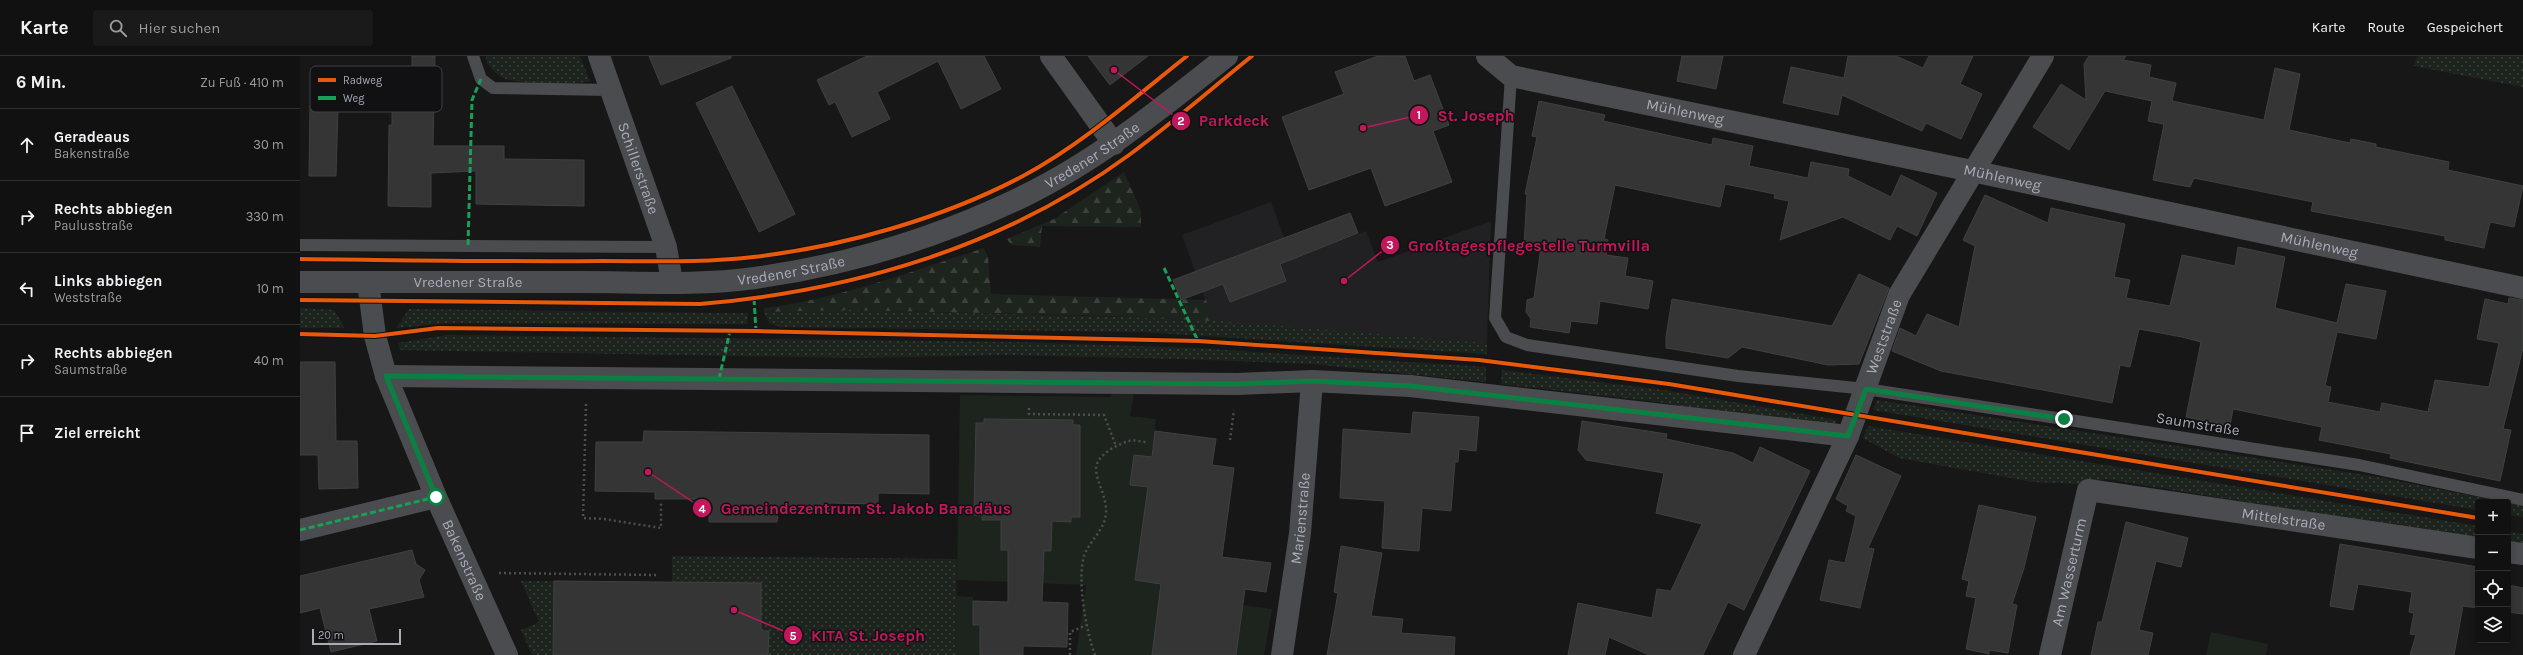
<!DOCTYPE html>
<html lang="de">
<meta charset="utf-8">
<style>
:root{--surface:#111;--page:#1a1a1a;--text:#f1f3f6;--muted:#9c9d9f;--line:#303131}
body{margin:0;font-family:Karla,sans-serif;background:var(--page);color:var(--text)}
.controls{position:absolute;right:12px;bottom:12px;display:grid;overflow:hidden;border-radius:4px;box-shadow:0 2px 6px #0003}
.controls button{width:36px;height:36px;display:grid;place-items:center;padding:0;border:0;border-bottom:1px solid var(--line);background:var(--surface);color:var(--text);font:20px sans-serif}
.scale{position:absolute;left:12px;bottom:10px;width:89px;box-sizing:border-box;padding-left:4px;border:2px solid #a8adb8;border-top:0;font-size:11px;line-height:14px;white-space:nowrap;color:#a8adb8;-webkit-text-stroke:3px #111113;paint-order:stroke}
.stop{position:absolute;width:12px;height:12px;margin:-9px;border:3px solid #0b8043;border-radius:50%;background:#fff}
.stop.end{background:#0b8043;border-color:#fff;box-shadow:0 1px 4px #0008}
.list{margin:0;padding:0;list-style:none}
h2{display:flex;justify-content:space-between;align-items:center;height:52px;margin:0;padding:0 16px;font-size:17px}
h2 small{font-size:13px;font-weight:400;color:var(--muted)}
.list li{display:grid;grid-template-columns:26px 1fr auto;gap:12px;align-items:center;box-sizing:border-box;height:72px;padding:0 16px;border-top:1px solid var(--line)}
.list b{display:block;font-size:15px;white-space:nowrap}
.list p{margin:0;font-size:13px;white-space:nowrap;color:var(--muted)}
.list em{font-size:13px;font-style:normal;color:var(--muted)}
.icon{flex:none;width:22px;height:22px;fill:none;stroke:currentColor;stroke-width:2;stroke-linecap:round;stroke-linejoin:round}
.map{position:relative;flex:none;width:2223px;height:599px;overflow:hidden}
header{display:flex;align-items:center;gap:24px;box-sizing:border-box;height:56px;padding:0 20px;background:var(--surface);border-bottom:1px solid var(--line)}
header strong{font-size:19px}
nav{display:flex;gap:22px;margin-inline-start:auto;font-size:14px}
.search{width:280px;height:36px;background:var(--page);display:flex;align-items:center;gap:10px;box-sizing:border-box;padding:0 14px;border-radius:4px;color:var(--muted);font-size:15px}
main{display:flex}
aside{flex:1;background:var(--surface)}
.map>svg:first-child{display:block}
.built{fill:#212123}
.grass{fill:url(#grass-dots)}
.forest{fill:url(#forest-firs)}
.green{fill:#1d241e}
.building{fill:#353536;stroke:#3f4043}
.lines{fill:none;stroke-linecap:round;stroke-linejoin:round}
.path{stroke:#4d4e52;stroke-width:2.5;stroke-dasharray:2 3;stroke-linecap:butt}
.service{stroke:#4b4c50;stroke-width:12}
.minor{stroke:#4b4c50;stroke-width:22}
.quiet{stroke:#1a9f57;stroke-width:3;stroke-dasharray:6 3;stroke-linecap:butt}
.cycleway-casing{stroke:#111113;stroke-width:6}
.cycleway{stroke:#e8590c;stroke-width:4}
.route{stroke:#0b8043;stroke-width:5}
.labels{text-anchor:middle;stroke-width:3;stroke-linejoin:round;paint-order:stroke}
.street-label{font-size:15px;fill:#a8adb8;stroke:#111113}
.key{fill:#111113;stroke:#3e4045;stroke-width:1}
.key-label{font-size:11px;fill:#a8adb8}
.leader{fill:none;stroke:#c2185b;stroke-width:1.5}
.callout-dot{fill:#c2185b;stroke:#111113;stroke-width:1.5}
.mark-label{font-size:12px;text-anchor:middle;font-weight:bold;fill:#fff}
.callout-label{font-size:16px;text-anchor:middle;font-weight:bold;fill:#c2185b;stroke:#111113;stroke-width:3;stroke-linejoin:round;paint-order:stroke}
</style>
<header>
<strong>Karte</strong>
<div class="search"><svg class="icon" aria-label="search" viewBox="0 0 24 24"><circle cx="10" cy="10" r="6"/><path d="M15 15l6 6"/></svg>Hier suchen</div>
<nav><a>Karte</a><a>Route</a><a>Gespeichert</a></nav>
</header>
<main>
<aside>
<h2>6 Min.<small>Zu Fuß · 410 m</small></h2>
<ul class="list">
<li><svg class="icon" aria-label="ahead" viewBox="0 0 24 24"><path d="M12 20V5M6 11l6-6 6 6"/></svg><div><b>Geradeaus</b><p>Bakenstraße</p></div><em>30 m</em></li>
<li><svg class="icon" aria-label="right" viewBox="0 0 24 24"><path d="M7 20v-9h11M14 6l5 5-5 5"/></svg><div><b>Rechts abbiegen</b><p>Paulusstraße</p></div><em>330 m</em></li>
<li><svg class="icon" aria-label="left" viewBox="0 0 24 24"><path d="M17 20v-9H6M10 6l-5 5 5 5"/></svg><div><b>Links abbiegen</b><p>Weststraße</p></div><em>10 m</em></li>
<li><svg class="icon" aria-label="right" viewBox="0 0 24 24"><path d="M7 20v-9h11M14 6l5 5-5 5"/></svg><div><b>Rechts abbiegen</b><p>Saumstraße</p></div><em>40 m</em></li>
<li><svg class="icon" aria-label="arrive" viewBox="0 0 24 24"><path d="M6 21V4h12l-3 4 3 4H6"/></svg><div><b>Ziel erreicht</b></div></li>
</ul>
</aside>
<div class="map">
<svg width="2223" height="599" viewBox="0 0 2223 599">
<defs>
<pattern id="grass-dots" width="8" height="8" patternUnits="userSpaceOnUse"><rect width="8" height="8" fill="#1d241e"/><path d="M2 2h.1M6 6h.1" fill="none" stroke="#3b413d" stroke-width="1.8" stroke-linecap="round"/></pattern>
<pattern id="forest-firs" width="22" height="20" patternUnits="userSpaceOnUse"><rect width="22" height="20" fill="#1d241e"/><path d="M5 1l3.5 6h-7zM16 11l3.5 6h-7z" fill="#3b413d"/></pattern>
</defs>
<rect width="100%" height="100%" fill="#171717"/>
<path class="built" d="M971,146L992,203L1066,175L1078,206L1191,165L1187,287L913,265L882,179Z"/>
<path class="grass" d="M186,0H280L290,25C272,29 220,29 203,22C197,19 191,12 187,7Z
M2117,0H2223V31L2114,10Z
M0,252L34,254L45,272H0Z
M109,253L417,257H448L447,268L147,267L96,272Z
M548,254L898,263L1187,287V298L841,276L481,271L469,267L464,256Z
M147,279L714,286L895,292L1186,311V326L1012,308L882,303L704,299L556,302L100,294L98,287Z
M1202,314L1364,334L1537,364L1531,377L1359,346L1201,328Z
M1577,344L2072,420L2203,446H2178V454L1573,354Z
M1568,370L2178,470V484L1806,423L1781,428L1733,426L1599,402L1563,382Z
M2208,447L2223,450V461L2208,459Z
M2208,475L2223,478V492L2208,489Z
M372,500L657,503L655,599H468L469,575H461V527L372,526Z
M221,525H254L253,599H232L221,574L239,566Z"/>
<path class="forest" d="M824,116L841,155V171L742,170L740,191L711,189L707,183L754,163Z
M684,192L688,201L691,238L906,244L913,265L813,260L548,254L464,256V252C539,243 612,215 684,192Z"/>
<path class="green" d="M812,336L834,337L830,360L856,363L852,401L830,429L848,431L835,524L862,528L852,599H776L786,529L657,524L660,339L811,341Z
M656,540L673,541V569L692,570L691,589H680V599H655Z
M943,549L972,553L964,599H936Z
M1911,576L1968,588L1966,599H1906Z"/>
<path class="building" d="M112,0H135L133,90H204V103L284,104V150L176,148V115L131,117V151L88,150L89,69H92V41H112Z
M349,0H431V2L361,29Z
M567,0H684L701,33L661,53L638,5L577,36L590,63L552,81L535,46L529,49L517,24Z
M788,0H848L810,29Z
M1078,0H1105L1114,25L1130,19L1149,69L1133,75L1152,126L1085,150L1071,112L1009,134L982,61L1044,38L1035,16Z
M1382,0H1423L1416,33L1377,25Z
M1548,0H1596L1623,12L1629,0H1673L1660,28L1682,38L1661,83L1626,67L1622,75L1542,39L1538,59L1483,47L1491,11L1544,22Z
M1789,0H1826L1823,4L1851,9L1849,21L1876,27L1872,45L1964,64L1975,12L2000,18L1989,74L2050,87L2051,83L2076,88V91L2149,106L2148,114L2223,130L2214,171L2190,166L2184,192L2145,184V180L2011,155L2013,146L1894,122L1890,131L1853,124L1864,68L1848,65L1852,45L1805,35L1769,94L1733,71L1761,28L1786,44L1784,8Z
M432,30L495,158L459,176L396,47Z
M1239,45L1305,59L1303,65L1412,89L1413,82L1453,90L1449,110L1508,122L1511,106L1549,113L1548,120L1591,141L1601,119L1637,137L1617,180L1597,170L1590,184L1543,161L1480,184L1489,145L1474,142L1475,138L1425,128L1420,151L1315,129L1304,183L1308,184L1306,199L1328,202L1325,220L1353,225L1348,253L1300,245L1297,268L1271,265L1269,277L1230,271L1231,263L1226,256L1227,244L1234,242L1241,191L1224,190L1227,138H1225L1237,81L1232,80Z
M10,50L38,51L36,120H9Z
M1685,139L1748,167L1751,152L1825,168L1814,221L1830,224L1826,242L1870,250L1882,199L1935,210L1938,191L1985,201L1975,252L2037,267L2046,228L2086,235L2076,283L2037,276L2025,330L2031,331L2028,346L2080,356L2082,347L2128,356L2135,324L2189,331L2199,287L2177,283L2185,243L2208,248L2209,242L2223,244V292L2203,373L2211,374L2200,425L2090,402L2091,398L2019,384L2022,371L1933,353L1930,370L1886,361L1901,286L1882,281L1839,273L1830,311L1820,309L1812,347L1641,315L1592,295L1600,272L1616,280L1627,258L1659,271L1675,190L1663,184Z
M1050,157L1058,177L980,208L986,225L930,246L923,228L881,244L873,224Z
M1559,218L1589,232L1559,308L1528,309L1442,291L1428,302L1366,292V281L1372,243L1532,270Z
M0,306H35L36,385H57L58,432L19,433L18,399H0Z
M1113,356L1179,361L1176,395L1159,393L1158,406H1155L1151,455L1122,452L1119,495L1082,492L1085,445L1040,442L1043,373L1111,378Z
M684,363L773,364V369H780V461H771V466L752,465L751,495H744L742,546L768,547L767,591L723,590V599H680V569H673V545L708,546V494H701V464H682V459H674L676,367H684Z
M1282,365L1367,378L1366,383L1433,397L1453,407L1460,391L1510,415L1444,554L1428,546L1403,599H1349L1309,581L1305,599H1268L1278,547L1352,562L1357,533L1371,535L1402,468L1356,457L1364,417L1286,404L1278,394Z
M344,375L629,379V438L578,437V448L529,447V457H478L477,466H409V443H355V436L295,435L296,386H343Z
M855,375L916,383L912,409L934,412L922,501L971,507L966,536L945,533L936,599H852L861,528L835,524L848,431L830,429L834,399L852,401Z
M1556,399L1601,420L1568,492L1574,493L1560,552L1520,544L1529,504L1545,507L1556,460L1546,455L1548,450L1536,443Z
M1679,449L1736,461L1724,512L1712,548L1717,549L1708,597L1689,594V598L1666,593L1676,542L1666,540L1669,525L1662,523Z
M1826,466L1888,482L1881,511L1856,505L1839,574L1853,577L1848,599H1791L1798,566H1802Z
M2040,488L2178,511V552L2163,550L2154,599H2110L2116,579L2110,578L2114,557L2109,556L2112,536L2058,528L2053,554L2030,550Z
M1041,490L1082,497L1071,560L1103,563L1101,577L1155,581L1154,599H1027L1038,537L1034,536Z
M112,494L116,508L125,514L119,524L124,541L69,553L77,585L31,596L20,552L0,557V520Z
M254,525L461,527V575H469L468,599H253Z
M2208,529L2223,532V558L2208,556Z"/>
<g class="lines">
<path class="path" d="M286,348L283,462L304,463L361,472V446
M729,352V358L804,359L816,390
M930,384L934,354
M199,517L356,519
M770,599V576L787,569
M795,599C786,575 777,525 784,500C789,485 805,474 806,457C807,441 797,428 796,413C796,399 818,388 829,385C834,383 841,386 847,386"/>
<path class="service" d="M173,0L181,23L193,32L311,34
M1211,20L1195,262L1206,281L1227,289L1438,320L1566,333L1763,363L2059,409L2223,444
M0,189L366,191"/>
<g class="minor">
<path id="s1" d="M299,0L366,191L372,226"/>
<path d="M751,0L814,88"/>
<path id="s2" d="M1187,0L1211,20L1672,115L2223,232"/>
<path id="s3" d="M0,226C94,226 188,226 282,226C339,226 398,230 455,222C547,209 640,181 724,140C798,104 863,51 927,0"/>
<path id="s4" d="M68,226L75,280L86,320L136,441L207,599"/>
<path d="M86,320L937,328L1012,325L1110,330L1548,380"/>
<path d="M0,474L136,441"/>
<path d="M2208,496L2223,498"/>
<path id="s5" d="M982,599L1000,477L1012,325"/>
<path id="s6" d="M1444,599L1548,380L1599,239L1743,0"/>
<path id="s7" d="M1750,599L1788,434L2178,492"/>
</g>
<path class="quiet" d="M168,189L172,44L181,23
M864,212L898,285
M454,243L456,275
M419,323L430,275
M0,474L136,441"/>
<g class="cycleway-casing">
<path id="cycleway" d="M0,203C101,204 201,206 302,205C352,205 403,207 453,201C542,191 644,162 723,120C782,88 834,42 887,0
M0,244L400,248C552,235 704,191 829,99C871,68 911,33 952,0
M0,278L75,280L138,272L456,275L898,285L1179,304L1369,328L2178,462"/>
</g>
<use href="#cycleway" class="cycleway"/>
</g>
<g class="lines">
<path class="route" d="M136,441L86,320L936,328L1012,325L1110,330L1548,380L1566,333L1764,363"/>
</g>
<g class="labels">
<g class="street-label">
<text dy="5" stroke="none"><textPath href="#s2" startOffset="209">Mühlenweg</textPath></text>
<text dy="5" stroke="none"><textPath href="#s3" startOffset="817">Vredener Straße</textPath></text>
<text dy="5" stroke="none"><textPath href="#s1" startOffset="119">Schillerstraße</textPath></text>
<text dy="5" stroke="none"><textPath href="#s2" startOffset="533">Mühlenweg</textPath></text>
<text dy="5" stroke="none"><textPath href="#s2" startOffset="857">Mühlenweg</textPath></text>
<text dy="5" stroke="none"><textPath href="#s3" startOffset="492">Vredener Straße</textPath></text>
<text dy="5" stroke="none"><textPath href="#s3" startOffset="168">Vredener Straße</textPath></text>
<text dy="5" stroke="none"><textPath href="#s6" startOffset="348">Weststraße</textPath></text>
<text transform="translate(1898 368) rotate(9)" y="5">Saumstraße</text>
<text dy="5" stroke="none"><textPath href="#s5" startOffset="138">Marienstraße</textPath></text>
<text dy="5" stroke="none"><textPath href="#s7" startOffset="367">Mittelstraße</textPath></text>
<text dy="5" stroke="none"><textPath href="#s4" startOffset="296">Bakenstraße</textPath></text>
<text dy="5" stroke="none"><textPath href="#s7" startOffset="85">Am Wasserturm</textPath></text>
</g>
</g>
<rect x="10" y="10" width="132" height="46" rx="6" class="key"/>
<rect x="18" y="22" width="18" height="4" fill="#e8590c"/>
<rect x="18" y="40" width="18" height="4" fill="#1a9f57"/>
<g class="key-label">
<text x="43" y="28">Radweg</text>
<text x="43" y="46">Weg</text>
</g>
<path class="leader" d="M1063 72L1119 59M814 14L881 65M1044 225L1090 189M348 416L402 452M434 554L493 579"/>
<g class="callout-dot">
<circle cx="1063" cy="72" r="4"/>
<circle cx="814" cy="14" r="4"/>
<circle cx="1044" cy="225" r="4"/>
<circle cx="348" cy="416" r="4"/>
<circle cx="434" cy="554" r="4"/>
<circle cx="1119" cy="59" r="10"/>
<circle cx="881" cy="65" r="10"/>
<circle cx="1090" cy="189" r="10"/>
<circle cx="402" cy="452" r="10"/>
<circle cx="493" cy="579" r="10"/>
</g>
<g class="mark-label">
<text x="1119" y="63">1</text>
<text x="881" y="69">2</text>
<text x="1090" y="193">3</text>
<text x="402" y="457">4</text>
<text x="493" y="584">5</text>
</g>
<g class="callout-label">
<text x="1176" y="65">St. Joseph</text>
<text x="934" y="70">Parkdeck</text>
<text x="1229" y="195">Großtagespflegestelle Turmvilla</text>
<text x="566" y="458">Gemeindezentrum St. Jakob Baradäus</text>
<text x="568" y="585">KITA St. Joseph</text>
</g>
</svg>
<div class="controls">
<button>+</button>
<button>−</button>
<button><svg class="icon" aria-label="locate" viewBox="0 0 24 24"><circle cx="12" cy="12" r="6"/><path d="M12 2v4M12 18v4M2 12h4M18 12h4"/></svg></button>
<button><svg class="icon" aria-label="layers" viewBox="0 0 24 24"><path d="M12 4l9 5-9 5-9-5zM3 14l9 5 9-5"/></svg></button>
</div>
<div class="scale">20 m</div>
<div class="stop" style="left:136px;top:441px"></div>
<div class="stop end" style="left:1764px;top:363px"></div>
</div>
</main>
